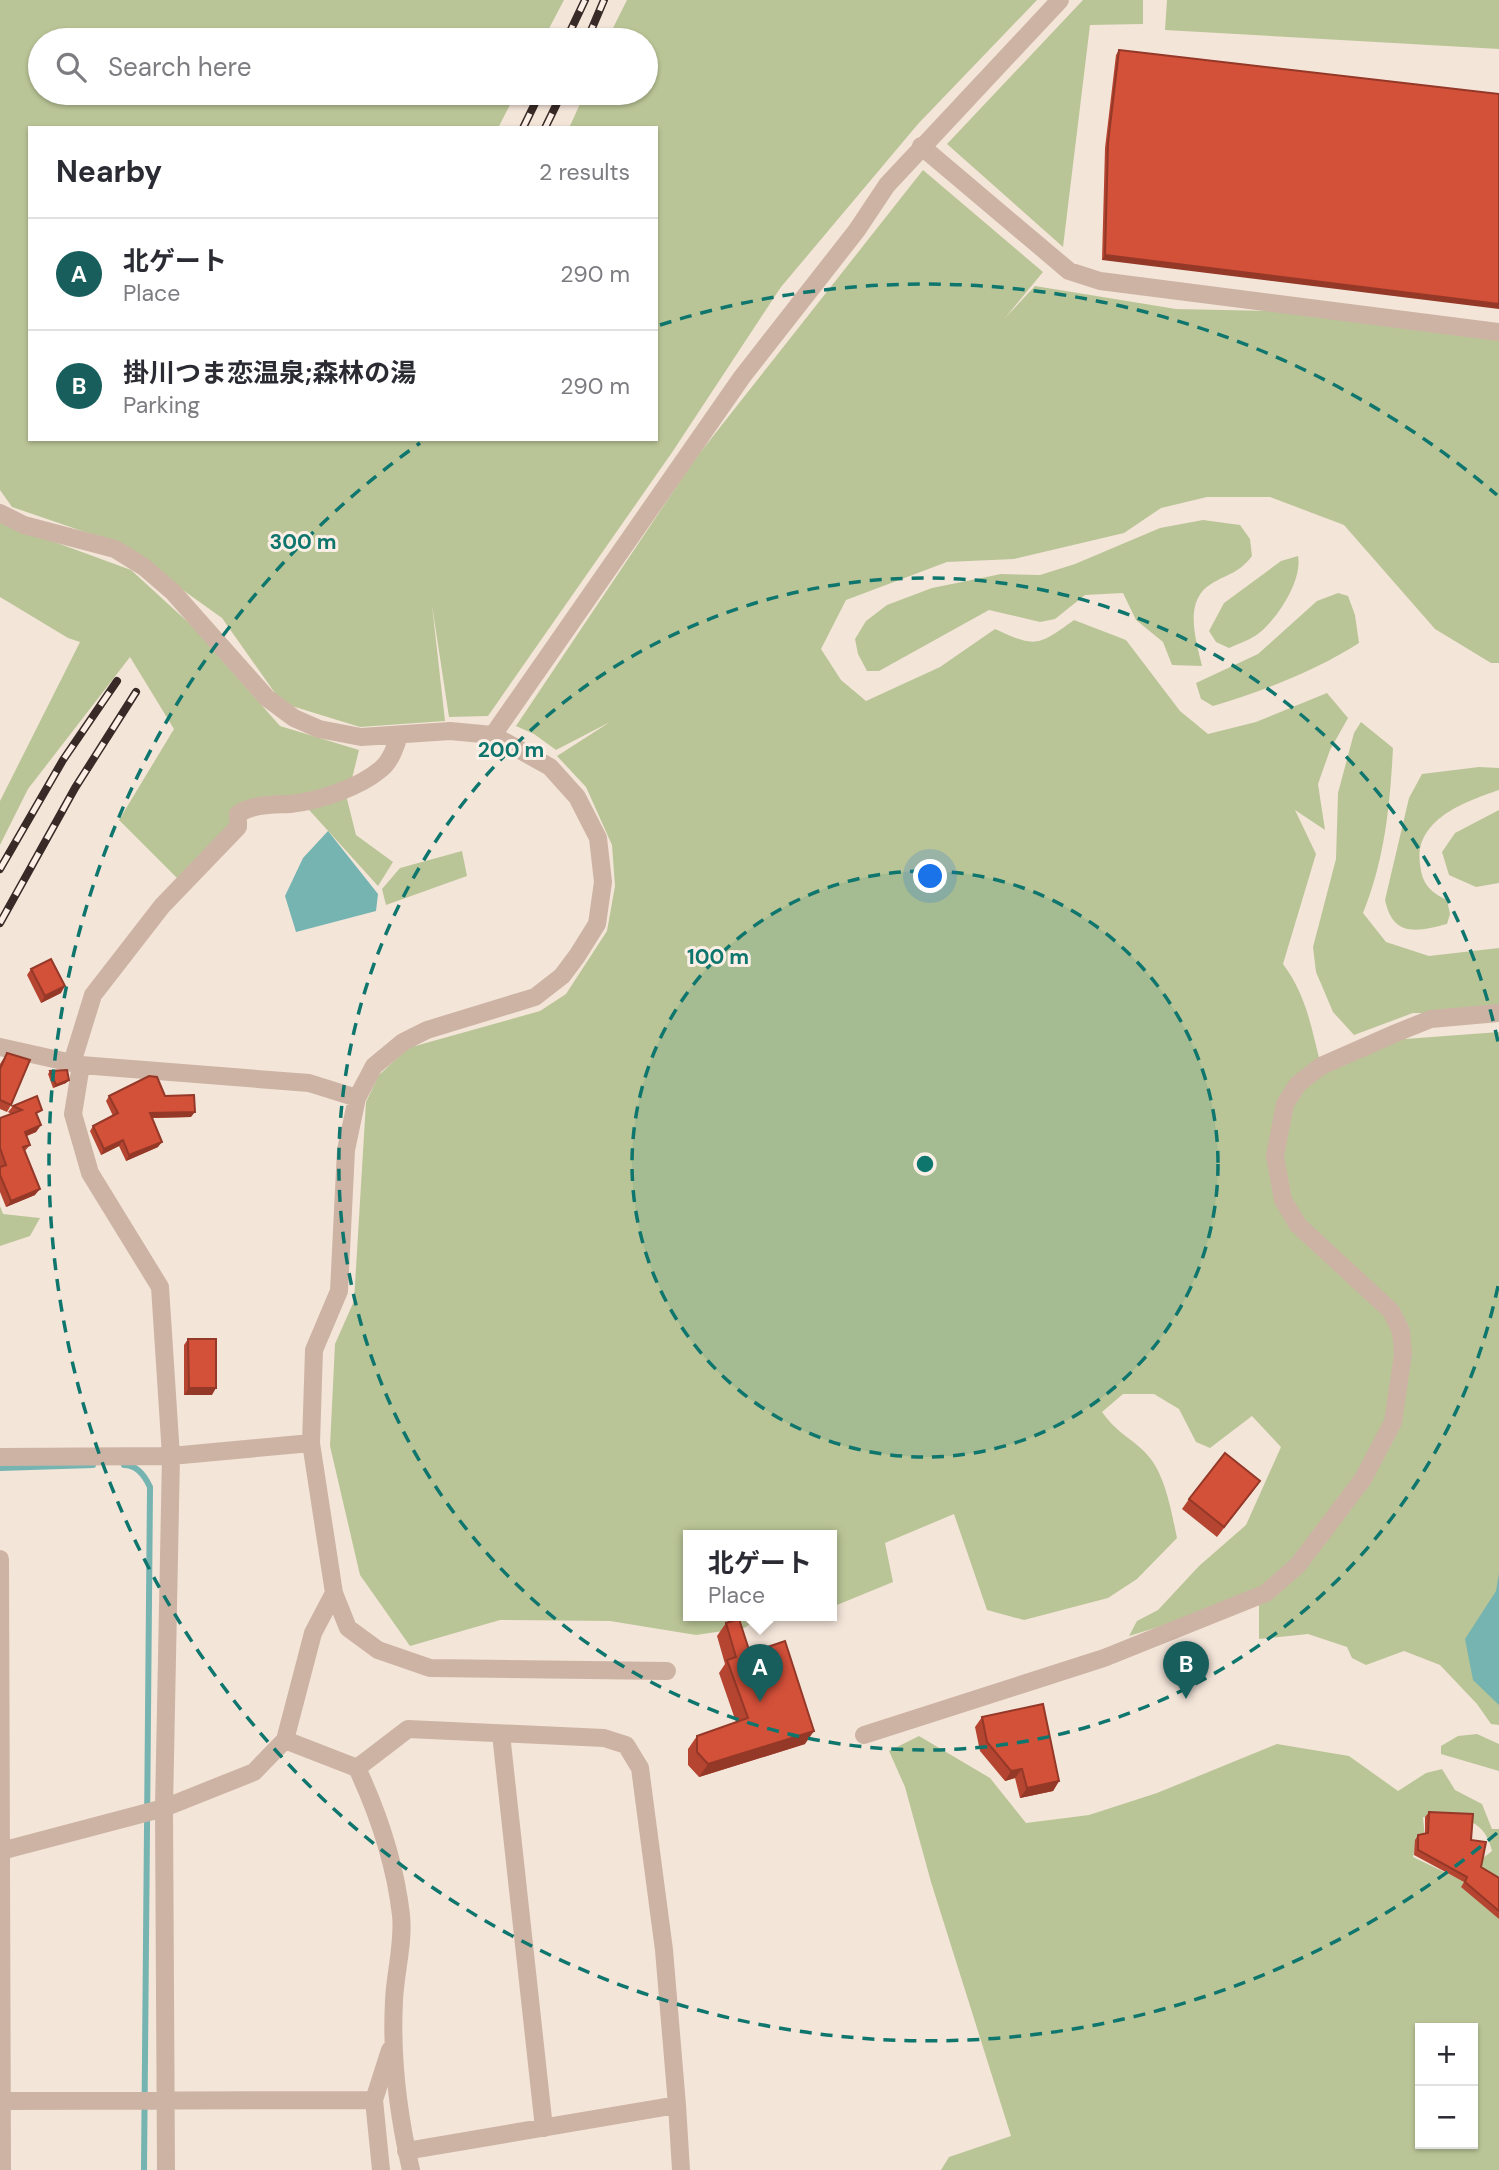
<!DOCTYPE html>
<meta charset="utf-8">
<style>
:root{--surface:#fff;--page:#f2f2f3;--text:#2b2b33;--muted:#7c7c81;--line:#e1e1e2;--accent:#175e5c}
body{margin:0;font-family:"DM Sans","Noto Sans JP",sans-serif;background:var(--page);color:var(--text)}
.controls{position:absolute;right:21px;bottom:21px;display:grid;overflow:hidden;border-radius:0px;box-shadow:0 2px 5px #0004}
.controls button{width:63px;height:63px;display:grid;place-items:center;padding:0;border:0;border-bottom:2px solid var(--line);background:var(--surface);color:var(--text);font:35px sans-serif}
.you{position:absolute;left:931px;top:877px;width:24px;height:24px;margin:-18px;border:5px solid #fff;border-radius:50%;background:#1a73e8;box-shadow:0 0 0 10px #1a73e833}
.badge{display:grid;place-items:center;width:46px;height:46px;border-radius:50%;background:var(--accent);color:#fff;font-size:23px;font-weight:700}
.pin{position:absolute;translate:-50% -58px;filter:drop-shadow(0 2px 4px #0008)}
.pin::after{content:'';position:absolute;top:37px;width:24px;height:21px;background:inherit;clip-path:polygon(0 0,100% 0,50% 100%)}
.popup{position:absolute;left:683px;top:1530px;width:154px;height:91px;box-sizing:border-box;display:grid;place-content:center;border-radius:0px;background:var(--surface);filter:drop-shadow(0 2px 5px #0005);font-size:23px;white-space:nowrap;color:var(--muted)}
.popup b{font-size:26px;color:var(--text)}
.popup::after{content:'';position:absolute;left:50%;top:100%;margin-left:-14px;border:14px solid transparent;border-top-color:var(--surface)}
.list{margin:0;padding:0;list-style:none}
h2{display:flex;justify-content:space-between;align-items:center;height:91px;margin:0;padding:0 28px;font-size:30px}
h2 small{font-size:23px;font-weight:400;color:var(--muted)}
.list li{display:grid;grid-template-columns:46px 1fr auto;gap:21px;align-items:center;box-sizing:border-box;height:112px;padding:0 28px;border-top:2px solid var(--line)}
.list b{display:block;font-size:26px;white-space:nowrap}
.list p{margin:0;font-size:23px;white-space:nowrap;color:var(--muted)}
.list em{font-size:23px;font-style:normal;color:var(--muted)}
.icon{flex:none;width:38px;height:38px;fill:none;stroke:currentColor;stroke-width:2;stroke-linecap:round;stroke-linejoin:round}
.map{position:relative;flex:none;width:1499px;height:2170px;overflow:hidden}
.search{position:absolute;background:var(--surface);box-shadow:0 2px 5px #0004;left:28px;top:28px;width:630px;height:77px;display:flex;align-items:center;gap:18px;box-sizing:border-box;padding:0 24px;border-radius:38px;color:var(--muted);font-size:26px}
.panel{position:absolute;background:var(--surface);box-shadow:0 2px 5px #0004;left:28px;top:126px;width:630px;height:315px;border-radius:0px}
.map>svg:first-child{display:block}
.green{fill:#bac597;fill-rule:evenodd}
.water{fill:#75b4b1}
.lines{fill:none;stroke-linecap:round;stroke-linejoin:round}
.stream{stroke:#75b4b1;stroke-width:6}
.minor{stroke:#cdb3a4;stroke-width:18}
.tertiary{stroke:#cdb3a4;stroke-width:18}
.rail-casing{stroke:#382a26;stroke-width:8}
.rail{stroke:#fbefe6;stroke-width:5;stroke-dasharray:16;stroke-linecap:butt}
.wall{fill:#b54531}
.shaded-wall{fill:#943828}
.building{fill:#d35039;stroke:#943828;stroke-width:2}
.ring{fill:none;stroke:#0f766e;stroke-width:3.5;stroke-dasharray:12 9}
.centre{fill:#0f766e;stroke:#fbefe6;stroke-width:3.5}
.ring-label{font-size:21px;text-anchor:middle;font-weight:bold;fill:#0f766e;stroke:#fbefe6;stroke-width:6;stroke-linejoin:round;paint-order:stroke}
</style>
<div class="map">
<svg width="1499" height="2170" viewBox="0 0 1499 2170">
<rect width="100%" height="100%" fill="#f4e5d9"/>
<path class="green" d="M0,0H564L543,40H40V93H516L498,128H30V439H656V128H569L585,93H646V40H607L627,0H1037L918,124L781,287L673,451L488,716L449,717L432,605L445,721L360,727L282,703L222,618L117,543L12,507L0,490Z
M1083,0H1143V24L1090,25L1063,247L947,144Z
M1167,0H1499V49L1165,30Z
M923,170L1043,272L1005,318L1035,286L1176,309L1358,313L1499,335V663H1491L1435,629L1344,525L1270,497H1207L1161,508L1124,533L1014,559L947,562L846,600L821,649L841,680L866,701L940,667L995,629C1036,648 1038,646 1074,620L1126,640L1180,711L1208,734L1256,722L1327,693L1348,718L1330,750L1318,784L1325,830L1295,810L1316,854L1283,964C1307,996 1311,1028 1321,1065L1378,1041L1499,1032V1725L1491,1724L1477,1704L1440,1665L1404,1651L1366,1665L1352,1658L1347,1647L1308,1634L1259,1639V1596L1129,1636L1137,1621L1158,1610L1199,1566L1246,1525L1281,1447L1252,1416L1210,1448L1196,1442L1179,1409L1154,1394H1123L1102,1412C1118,1435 1136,1440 1150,1458C1166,1478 1172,1514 1177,1538L1137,1579L1108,1598L1024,1620L987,1610L954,1514L885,1543L893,1582L832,1607V1536H688V1616H763L744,1628L696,1635L610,1621L500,1620L410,1646L360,1575L330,1446L335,1344L354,1301L366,1102L379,1075L408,1048L540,1011L566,994L607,931L615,886L612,845L586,787L557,756L610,722L556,750L534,734L516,726L695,459Z
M1203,520L1240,525L1250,539L1252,556C1238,574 1229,573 1211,584C1183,601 1196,640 1202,666L1172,665L1163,642L1136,620L1123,593L1085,595L1055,619L1040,622L989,610L879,671H867L858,654L855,639L866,621L887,605L932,588L1001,574L1040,575L1075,564L1160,528Z
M0,522L131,570L190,624L280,726L359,750L347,799L356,835L393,862L378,886L301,801L238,814L183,884L119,820L174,729L130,657L28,789L0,845V801L80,642L68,638L0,597Z
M1298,556C1303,581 1275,623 1255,636C1247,641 1237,644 1229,648L1216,642L1209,631L1224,603L1281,561Z
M1338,593L1348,596L1355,615L1359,643C1319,669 1259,693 1213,706L1201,699L1196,683L1258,654L1317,601Z
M1361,722L1393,748C1390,805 1385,859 1363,913L1386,942L1429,956L1499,948V1014L1413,1013L1354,1035L1333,1012L1316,972L1313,947L1336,859L1338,793L1354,733Z
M1479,767L1499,768V790C1464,802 1414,820 1420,864C1422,884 1430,892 1447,900L1450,914L1447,924C1416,932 1393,937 1385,900L1409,798L1422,774Z
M1499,810V883L1476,887L1449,875L1442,852L1455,833Z
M462,851L467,876L386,905L382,889L400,868Z
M0,1206L3,1214L40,1218L30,1236L0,1246Z
M1477,1734L1499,1744V1771L1441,1754V1746L1458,1736Z
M919,1736L990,1778L1026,1823L1089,1815L1157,1793L1277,1744L1349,1756L1398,1791L1426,1773L1442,1769L1455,1790L1482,1804L1492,1829H1499V2170H941L949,2157L1011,2136L931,1882L905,1787L889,1751ZM1423,1817C1455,1818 1483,1813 1492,1851L1469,1869L1461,1880L1413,1857L1417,1840L1425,1838ZM1420,2028H1473V2144H1420Z"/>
<path class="water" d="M328,831L378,894L376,911L296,932L285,896L303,858Z
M1499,1573V1705L1473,1680L1465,1639L1496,1591Z"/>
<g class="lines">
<path class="stream" d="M124,1465C137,1465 145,1476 150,1487L144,2170
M0,1468L93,1465"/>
<path class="minor" d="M921,146L1069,271L1100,281L1499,332
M0,513L24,525L115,549L144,567L173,592L267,698L294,718L319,729L361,737L450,731L493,735L550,767L577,797L598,838L603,882L597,924L577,956L562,976L535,997L427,1030L403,1042L374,1066L357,1098L346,1150L339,1291L314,1350L311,1443L334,1593L348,1628L378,1650L430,1668L667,1671
M0,1047L81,1065
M72,1063L93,995L162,906L238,827V814C253,804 272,805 290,804C318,801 359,788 381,769C391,761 395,747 399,736
M0,1457L171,1456L160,1287L90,1173L73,1114L81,1065L309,1083L357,1098
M0,1559L2,2170
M501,1734L544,2128
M864,1735L1104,1658L1266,1593L1298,1565L1363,1479L1393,1422L1403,1354L1401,1331L1391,1311L1298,1225L1283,1200L1275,1156L1285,1104L1298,1084L1321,1066L1396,1033L1431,1019L1499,1013
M285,1740L357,1768C379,1815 395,1863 401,1915C404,1943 395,1973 394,2001C391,2058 398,2114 411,2170
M357,1768L408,1729L604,1738L626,1745L640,1768L664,1950L677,2105L406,2151
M1,1851L164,1808L254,1772L285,1740L313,1633L334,1593
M2,2101L374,2100
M677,2105L681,2170
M166,2170L164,1808L171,1456L311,1443
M381,2170L374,2100L390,2050"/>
<path class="tertiary" d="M493,735L742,377L857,230L887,185L1060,0"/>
<g class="rail-casing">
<path id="rail" d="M566,40L585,0
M587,40L604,0
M523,128L540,93
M545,128L562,93
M0,869L63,760L117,681
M0,923L75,788L136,692"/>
</g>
<use href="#rail" class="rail"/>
</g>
<path class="wall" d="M1119,50L1499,94L1102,260L1105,148L1116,55Z
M31,969L61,993L41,1003L27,975Z
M7,1053L11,1105L7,1112L0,1109V1064Z
M50,1071L66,1083L53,1088L48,1074Z
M109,1096H165L191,1117L152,1118L158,1147L126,1161L119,1146L101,1155L90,1131L93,1126L113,1116L106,1101Z
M13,1106L38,1117L41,1125L36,1132L27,1136L30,1145L24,1152L35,1195L6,1207L0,1192V1118L11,1114L8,1112Z
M188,1339L212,1395H184V1345Z
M1253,1491L1217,1537L1182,1509L1189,1499Z
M726,1623L750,1653L805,1744L699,1777L688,1765V1749L697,1736L736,1722L719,1673L725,1664L717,1636Z
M982,1717L1059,1781L1053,1791L1020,1798L1015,1778L1005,1781L980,1751L975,1727Z
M1429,1812L1471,1840L1481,1867L1499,1878V1919L1461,1887L1464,1882L1414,1855L1415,1840L1418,1835L1425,1833V1817Z"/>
<path class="shaded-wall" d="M1105,255L1499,304V309L1102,260Z
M65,986L61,993L41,1003L45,996Z
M69,1080L66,1083L53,1088L56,1085Z
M195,1112L191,1117L146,1118L150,1113Z
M41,1125L36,1132L21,1138L25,1132Z
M123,1140L119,1146L101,1155L104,1149Z
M162,1142L158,1147L126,1161L129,1155Z
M40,1189L35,1195L6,1207L11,1201Z
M189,1388H216L212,1395H184Z
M814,1731L805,1744L699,1777L708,1764Z
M1022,1769L1015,1778L1005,1781L1011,1771Z
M1059,1781L1053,1791L1020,1798L1027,1788Z"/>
<path class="building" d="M1119,50L1499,94V304L1105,255L1108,143Z
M51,959L65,986L45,996L31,969Z
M7,1053L30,1060L11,1105L0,1100V1069Z
M67,1070L69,1080L56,1085L50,1071Z
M149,1076L157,1077L165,1096L194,1095L195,1112L150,1113L162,1142L129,1155L123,1140L104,1149L93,1126L118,1113L109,1096Z
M37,1096L42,1110L36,1113L41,1125L25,1132L30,1145L23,1147L40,1189L11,1201L0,1175V1167L6,1165L0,1148V1118L22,1110L13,1106Z
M188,1339H216V1388H189Z
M1225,1453L1260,1481L1224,1527L1189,1499Z
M739,1619L750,1653L785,1641L814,1731L708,1764L697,1752V1736L748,1718L727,1660L736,1657L726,1623Z
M1043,1704L1059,1781L1027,1788L1022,1769L1011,1771L987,1742L982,1717Z
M1429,1812L1473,1814L1471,1840L1486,1842L1481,1867L1499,1878V1911L1465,1882L1467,1877L1418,1850V1835L1428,1833Z"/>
<circle cx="925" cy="1164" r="293" fill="#0f766e" fill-opacity=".12"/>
<g class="ring">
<circle cx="925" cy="1164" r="293"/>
<path d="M1498 1286A586 586 0 1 1 1498 1042"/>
<path d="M1497 1833A880 880 0 1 1 420 443M660 325A880 880 0 0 1 1497 495"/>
</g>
<circle cx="925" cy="1164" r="10" class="centre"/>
<g class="ring-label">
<text x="303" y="549">300 m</text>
<text x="511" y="757">200 m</text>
<text x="718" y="964">100 m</text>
</g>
</svg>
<div class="controls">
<button>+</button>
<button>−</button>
</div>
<div class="you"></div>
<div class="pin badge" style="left:760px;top:1702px">A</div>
<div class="popup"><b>北ゲート</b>Place</div>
<div class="pin badge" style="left:1186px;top:1699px">B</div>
<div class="search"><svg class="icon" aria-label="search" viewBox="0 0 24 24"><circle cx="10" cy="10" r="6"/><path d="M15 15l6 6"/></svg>Search here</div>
<section class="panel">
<h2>Nearby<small>2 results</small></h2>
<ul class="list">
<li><span class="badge">A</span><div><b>北ゲート</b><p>Place</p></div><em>290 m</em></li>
<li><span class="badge">B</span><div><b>掛川つま恋温泉;森林の湯</b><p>Parking</p></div><em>290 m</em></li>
</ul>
</section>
</div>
